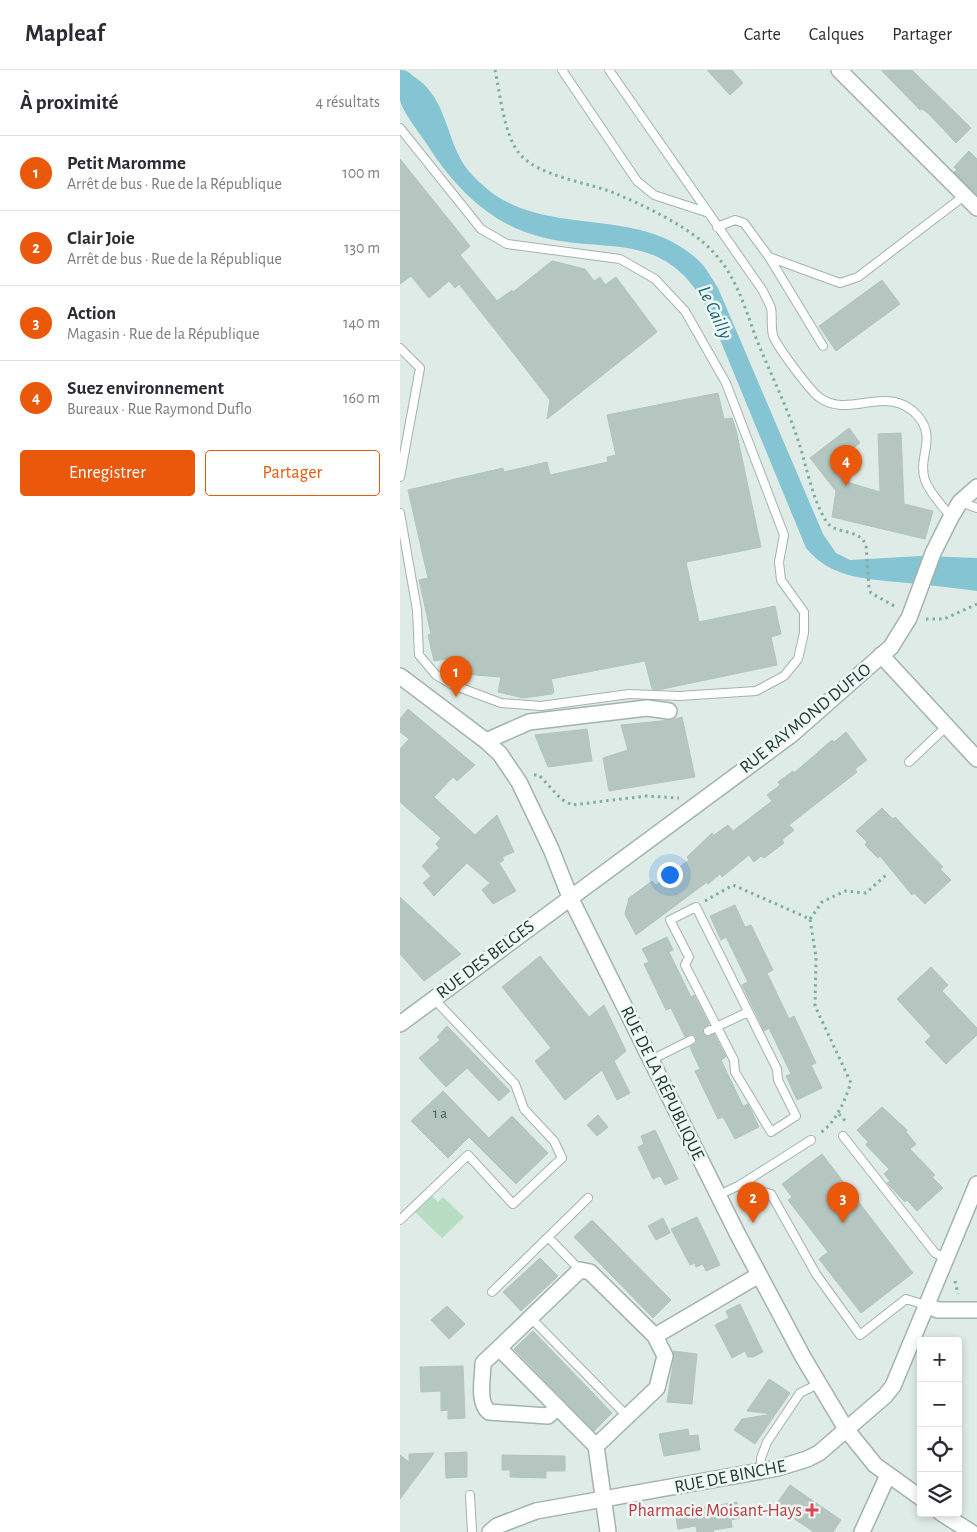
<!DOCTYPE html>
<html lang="fr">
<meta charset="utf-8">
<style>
:root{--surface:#fff;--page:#f7f7f7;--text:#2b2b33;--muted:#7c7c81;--line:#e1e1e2;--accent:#ea580c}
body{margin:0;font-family:"Alegreya Sans",sans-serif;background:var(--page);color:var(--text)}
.controls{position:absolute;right:15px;bottom:15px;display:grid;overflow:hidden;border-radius:5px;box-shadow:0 2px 8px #0003}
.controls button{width:45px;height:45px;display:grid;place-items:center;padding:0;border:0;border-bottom:1px solid var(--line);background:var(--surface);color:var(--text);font:25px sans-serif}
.you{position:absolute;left:269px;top:804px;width:18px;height:18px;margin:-12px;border:4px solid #fff;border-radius:50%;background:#1a73e8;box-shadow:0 0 0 8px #1a73e833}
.badge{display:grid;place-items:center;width:32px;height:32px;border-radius:50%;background:var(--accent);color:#fff;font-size:16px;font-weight:700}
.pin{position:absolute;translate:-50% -41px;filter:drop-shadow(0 1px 2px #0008)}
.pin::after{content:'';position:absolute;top:26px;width:18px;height:15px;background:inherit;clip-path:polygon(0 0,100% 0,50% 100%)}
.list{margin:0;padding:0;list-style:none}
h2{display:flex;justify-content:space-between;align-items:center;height:65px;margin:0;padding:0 20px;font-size:21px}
h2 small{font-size:16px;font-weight:400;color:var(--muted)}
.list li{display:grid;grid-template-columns:32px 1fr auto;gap:15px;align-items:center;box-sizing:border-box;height:75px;padding:0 20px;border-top:1px solid var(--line)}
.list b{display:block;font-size:19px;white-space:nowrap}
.list p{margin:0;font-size:16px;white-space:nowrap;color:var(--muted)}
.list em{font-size:16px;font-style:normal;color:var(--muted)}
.actions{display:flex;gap:10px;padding:15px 20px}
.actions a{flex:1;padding:11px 0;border:1px solid var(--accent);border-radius:5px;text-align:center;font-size:18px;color:var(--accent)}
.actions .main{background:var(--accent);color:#fff}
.icon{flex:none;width:28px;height:28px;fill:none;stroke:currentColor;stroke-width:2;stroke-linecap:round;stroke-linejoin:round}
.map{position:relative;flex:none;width:577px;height:1462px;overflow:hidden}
header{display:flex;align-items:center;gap:30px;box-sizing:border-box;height:70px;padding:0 25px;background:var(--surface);border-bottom:1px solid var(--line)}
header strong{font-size:24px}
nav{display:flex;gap:28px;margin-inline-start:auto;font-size:18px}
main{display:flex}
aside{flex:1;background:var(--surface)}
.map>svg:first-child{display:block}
.green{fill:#b7ddc2}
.water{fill:#85c4d2}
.building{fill:#b4c6bf;stroke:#b1c4bd}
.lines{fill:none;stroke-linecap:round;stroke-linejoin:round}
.service-casing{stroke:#a2b3ad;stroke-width:10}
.minor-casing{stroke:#a2b3ad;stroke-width:18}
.tertiary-casing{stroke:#a2b3ad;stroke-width:18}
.path{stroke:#7eafa2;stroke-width:3;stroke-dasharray:2.5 4;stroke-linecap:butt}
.service{stroke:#fff;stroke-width:8}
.minor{stroke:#fff;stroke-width:15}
.tertiary{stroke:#fff;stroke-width:15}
.health-dot{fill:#e0444e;stroke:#eff7f4;stroke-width:2}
.labels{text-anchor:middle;stroke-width:5;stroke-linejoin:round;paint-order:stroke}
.number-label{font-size:15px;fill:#455e58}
.street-label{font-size:18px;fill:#203b35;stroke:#eff7f4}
.health-label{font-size:18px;fill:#be3a42;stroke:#eff7f4;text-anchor:end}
.water-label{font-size:19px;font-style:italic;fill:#186578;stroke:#eff7f4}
</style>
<header>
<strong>Mapleaf</strong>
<nav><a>Carte</a><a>Calques</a><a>Partager</a></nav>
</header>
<main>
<aside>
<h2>À proximité<small>4 résultats</small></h2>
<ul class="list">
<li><span class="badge">1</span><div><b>Petit Maromme</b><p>Arrêt de bus · Rue de la République</p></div><em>100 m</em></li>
<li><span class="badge">2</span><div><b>Clair Joie</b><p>Arrêt de bus · Rue de la République</p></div><em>130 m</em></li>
<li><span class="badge">3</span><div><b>Action</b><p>Magasin · Rue de la République</p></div><em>140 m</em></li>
<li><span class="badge">4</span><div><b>Suez environnement</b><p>Bureaux · Rue Raymond Duflo</p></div><em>160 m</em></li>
</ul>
<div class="actions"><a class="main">Enregistrer</a><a>Partager</a></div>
</aside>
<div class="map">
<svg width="577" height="1462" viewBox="0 0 577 1462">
<rect width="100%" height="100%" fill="#dfebe6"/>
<path class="green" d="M30,1124L38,1132L43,1127L64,1147L42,1168L14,1141Z"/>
<path class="water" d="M0,0C6,0 9,2 13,6C44,25 45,60 61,90C69,104 85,118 98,127C159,165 243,138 298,190C306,197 312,209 318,218L423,464L436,483L450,490L521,486L577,488V521C554,518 531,515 508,513C470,509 432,510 406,478L307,238C261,152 198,189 125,162C84,147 53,114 30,79C23,67 2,42 0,30C0,21 0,10 0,0Z"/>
<path class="building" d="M307,0H332L343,13L330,25Z
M481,0H512L571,58L556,73L529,44L522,39L520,40Z
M569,81L577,89V125L554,102L557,100L554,97Z
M0,89L70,176L60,185L97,231L112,220L113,222L152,191L185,199L194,211L200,207L205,215L216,207L257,262L147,349L150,330L59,214L55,218L49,211L29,228L11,206L0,214Z
M482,210L500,234L436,281L419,256Z
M318,323L324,349L332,348L336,360L361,477L286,492L299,552L375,536L381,564L371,567L377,595L258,620L252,619L245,591L151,609L154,622L152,624L123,628L98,622L101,607L49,603L46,589L34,591L28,565L31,564L19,510L28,508L8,420L103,398L104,402L147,392L150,405L208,392L207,387L216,385L207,345Z
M449,358L460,373L439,389L450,413L480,422L478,364L501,363L504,434L533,441L525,469L432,447L436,421L410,388Z
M8,639L75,695L57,711L53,707L34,727L75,765L97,745L114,782L102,787L104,790L99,793L116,821L93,834L82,820L90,813L67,793L34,826L23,813L31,806L22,796L39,778L36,774L41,768L0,732V679L9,669L0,662V649Z
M282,647L295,707L209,721L203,688L228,680L221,655L272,650Z
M187,659L192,691L148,697L135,665Z
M446,662L467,690L455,699L457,702L389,755L394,760L382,770L384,773L364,788L361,786L354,792L349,785L322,807L320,804L308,814L307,812L236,865L225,844L229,828L252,811L256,815L289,790L287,787L312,763L314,765L328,755L333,761L372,731L367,725L380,715L378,712L393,701L394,703L432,670L434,672Z
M482,738L493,749L495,747L543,797L540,799L551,810L525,834L514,823L512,825L480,786L478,788L465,775L467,772L456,761Z
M0,827L61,884L24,911L0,884Z
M335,835L345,857L351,855L373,900L367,903L389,949L394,946L416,993L411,995L422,1018L397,1030L386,1006L391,1004L369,958L364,961L360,952L342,915L348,912L326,867L321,870L310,846Z
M267,867L273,880L269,882L291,927L294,925L309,954L303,958V964L308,967L314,964L326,987L321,990L343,1036L348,1034L359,1057L335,1069L323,1047L318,1049L295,1001L300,999L290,977L296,973V967L291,964L285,967L271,938L266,940L244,894L249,892L242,879Z
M140,886L189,947L204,935L226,981L214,991L230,1023L217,1030L202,1000L165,1030L135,991L151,978L102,917Z
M531,897L548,915L542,921L577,958V965L546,994L525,972L531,966L497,929Z
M47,956L110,1021L99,1031L67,998L46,1017L19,988L40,970L37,967Z
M43,1021L89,1068L112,1046L148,1083L116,1114L69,1067L48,1088L11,1051Z
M482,1037L507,1060L506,1062L516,1074L510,1079L535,1105L532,1107L543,1118L517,1141L507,1130L505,1132L487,1113L490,1111L484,1104L489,1099L466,1075L468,1072L457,1060Z
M198,1045L208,1057L197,1066L187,1055Z
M255,1060L278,1109L265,1115L260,1106L253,1109L238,1077L244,1074L241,1066Z
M422,1084L513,1203L461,1243L419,1189L428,1182L388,1130L392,1127L382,1114Z
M297,1147L320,1195L306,1201L303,1194L296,1197L295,1193L290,1195L271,1159Z
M263,1148L270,1163L256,1170L248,1156Z
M192,1150L271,1230L253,1248L174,1167Z
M140,1188L158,1206L121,1241L103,1222Z
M340,1234L363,1282L353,1287H348L345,1281L332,1288L315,1255L329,1248L326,1241Z
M47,1236L65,1254L49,1269L31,1250Z
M133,1261L212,1343L194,1361L114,1279Z
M273,1281L297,1284L292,1334L267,1332L274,1288Z
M63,1296L65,1348L48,1349V1340L41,1341V1321L21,1322L20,1297Z
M369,1309L390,1323L355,1374L334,1360L342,1349L373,1344L347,1341Z
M288,1359L289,1366L298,1365L300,1380L264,1386L259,1364Z
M67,1382V1407L46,1408L45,1383Z
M34,1383L21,1401L0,1429V1385L9,1392V1384Z
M102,1385L165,1386V1401H146V1408L110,1407V1400H102Z
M390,1415L441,1450L433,1462H414L375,1436Z
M337,1432L340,1448L331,1450L332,1457L313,1460L314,1462H297L296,1456L278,1459L275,1442Z"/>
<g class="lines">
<g class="service-casing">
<path id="service" d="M162,0L237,111L254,125L306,142
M209,0L363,221C365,226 369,232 371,238C373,247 370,260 374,268C380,280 410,321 420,328C450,349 488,313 517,345C538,368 517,386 525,410C530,424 542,435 551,447
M0,58L81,159L107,174L220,189L255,209L285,241L326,313L384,465L379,492L381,510L404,542V563L398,589L384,606L356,621L279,626L229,624L141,636L101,633L53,615L36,605L19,585L17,540L0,443
M317,157L335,150L344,153L369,187L440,213L458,207L564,126
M369,187L423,276
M0,278L20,298L0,407
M560,432L577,438
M509,692L547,656
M296,837L377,999L378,1010L396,1046L371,1062L335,1002L334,990L285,895L289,887L270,850Z
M308,961L348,942
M251,990L291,970
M443,1066L535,1183L545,1188
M340,1115L371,1124L416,1204L460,1265L506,1229L525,1235
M319,1125L340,1115L411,1070
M0,1150L68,1085L113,1134L162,1088L154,1071L124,1039L115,1014L33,928
M148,1167L180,1200
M92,1222L188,1128
M130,1247L228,1347
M361,1401V1388L367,1372L400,1323L418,1314
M70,1425L72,1462"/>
</g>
<g class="minor-casing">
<path id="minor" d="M439,0L577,138
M481,585L577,689
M86,671L129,652L247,638L269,641
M0,954L391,665L491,577L509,548L533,483L551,447L560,432L577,417
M525,1235L538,1240H577
M255,1266L359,1205
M99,1278L83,1293C83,1308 77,1332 89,1342L148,1346L158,1337
M196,1376L257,1318L265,1286L255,1266L190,1202L180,1200L99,1278L196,1376L208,1462
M90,1462L97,1456L136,1441L378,1398L407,1389L419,1383L485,1326L493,1316L577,1114"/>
</g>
<g class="tertiary-casing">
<path id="tertiary" d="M0,606L86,671L100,684L119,712L151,779L170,827L251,990L337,1163L403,1287L446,1359L475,1395L521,1428
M541,1443L571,1462
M462,1462L488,1405"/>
</g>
<path class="path" d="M95,0C100,23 104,65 119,83C139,108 191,112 219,125C247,137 280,153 304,173C334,199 343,232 356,268C370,303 387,336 399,373C407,398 412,428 426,451C436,466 458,457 466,475L469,519L471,523L496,537
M526,549H544L577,534
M134,705H139L161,729L172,735L246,726L279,728
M305,831L333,815L410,849L416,887L415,936L451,1013C443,1034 437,1051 419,1064
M410,849L422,832L445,821L466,823L486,805
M439,1044L447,1053
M555,1211L558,1224"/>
<use href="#service" class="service"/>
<use href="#minor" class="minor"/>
<use href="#tertiary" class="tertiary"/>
</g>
<path class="health-dot" d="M409.5 1432.5h5v5h5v5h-5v5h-5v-5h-5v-5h5z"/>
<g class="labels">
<g class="number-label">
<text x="40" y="1048">1 a</text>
</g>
<g class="street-label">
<text transform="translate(405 648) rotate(-39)" y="6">RUE RAYMOND DUFLO</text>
<text transform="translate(85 889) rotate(-37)" y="6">RUE DES BELGES</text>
<text transform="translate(263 1013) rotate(64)" y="6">RUE DE LA RÉPUBLIQUE</text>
<text transform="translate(330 1406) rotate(-11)" y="6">RUE DE BINCHE</text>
</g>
<g class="health-label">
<text x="402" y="1446">Pharmacie Moisant-Hays</text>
</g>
<g class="water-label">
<text transform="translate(316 242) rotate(65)" y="7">Le Cailly</text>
</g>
</g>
</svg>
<div class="controls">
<button>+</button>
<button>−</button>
<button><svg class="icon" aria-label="locate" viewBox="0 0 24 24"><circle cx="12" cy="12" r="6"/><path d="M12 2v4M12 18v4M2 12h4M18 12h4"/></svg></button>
<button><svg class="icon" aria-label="layers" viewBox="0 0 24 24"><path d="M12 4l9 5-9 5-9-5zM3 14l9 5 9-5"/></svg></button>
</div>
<div class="you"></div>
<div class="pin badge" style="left:56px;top:627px">1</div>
<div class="pin badge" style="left:353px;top:1153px">2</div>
<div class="pin badge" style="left:443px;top:1153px">3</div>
<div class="pin badge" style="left:446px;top:416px">4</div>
</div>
</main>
